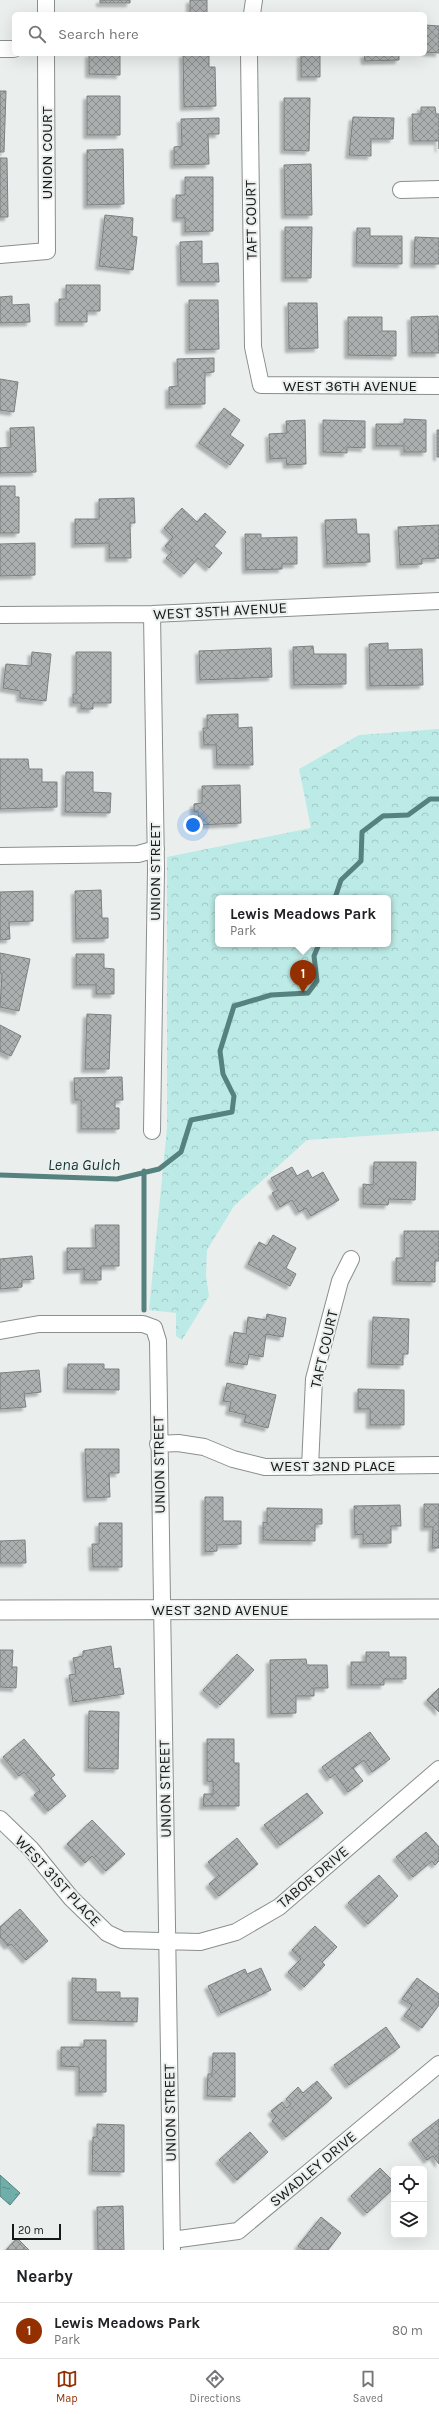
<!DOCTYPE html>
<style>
:root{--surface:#fff;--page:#f6f6f6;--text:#202124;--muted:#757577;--line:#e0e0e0;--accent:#942f00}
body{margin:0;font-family:Karla,sans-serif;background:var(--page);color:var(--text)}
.controls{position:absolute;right:12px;bottom:12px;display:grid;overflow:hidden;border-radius:6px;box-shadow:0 4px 16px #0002}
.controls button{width:36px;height:36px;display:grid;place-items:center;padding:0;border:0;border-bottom:1px solid var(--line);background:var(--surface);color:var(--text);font:20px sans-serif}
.scale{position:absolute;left:12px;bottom:10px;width:49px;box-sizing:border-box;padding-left:4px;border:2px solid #171918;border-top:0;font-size:11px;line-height:14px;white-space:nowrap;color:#171918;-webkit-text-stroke:3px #eaefee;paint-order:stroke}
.you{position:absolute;left:193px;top:825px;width:14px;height:14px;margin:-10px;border:3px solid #fff;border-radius:50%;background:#1a73e8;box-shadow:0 0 0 6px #1a73e833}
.badge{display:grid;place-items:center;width:26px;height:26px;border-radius:50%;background:var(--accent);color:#fff;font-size:13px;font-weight:700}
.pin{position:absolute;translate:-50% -33px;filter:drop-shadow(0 1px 2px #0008)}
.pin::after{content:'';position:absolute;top:21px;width:14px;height:12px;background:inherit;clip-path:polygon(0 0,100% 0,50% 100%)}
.popup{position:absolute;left:215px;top:895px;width:176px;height:52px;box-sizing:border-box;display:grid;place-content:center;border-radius:6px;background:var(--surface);filter:drop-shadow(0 1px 3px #0005);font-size:13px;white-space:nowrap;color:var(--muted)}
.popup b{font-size:15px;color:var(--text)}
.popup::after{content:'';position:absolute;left:50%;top:100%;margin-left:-8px;border:8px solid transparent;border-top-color:var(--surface)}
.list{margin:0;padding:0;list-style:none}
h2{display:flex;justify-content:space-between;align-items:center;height:52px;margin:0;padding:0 16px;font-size:17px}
h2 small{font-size:13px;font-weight:400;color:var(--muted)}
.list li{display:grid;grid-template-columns:26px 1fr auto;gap:12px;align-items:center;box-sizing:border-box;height:56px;padding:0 16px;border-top:1px solid var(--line)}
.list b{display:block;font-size:15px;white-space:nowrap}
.list p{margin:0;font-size:13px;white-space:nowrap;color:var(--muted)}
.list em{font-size:13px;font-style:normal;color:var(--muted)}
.icon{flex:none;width:22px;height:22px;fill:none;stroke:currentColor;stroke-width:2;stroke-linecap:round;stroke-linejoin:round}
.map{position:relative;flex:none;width:439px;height:2250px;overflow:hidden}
.search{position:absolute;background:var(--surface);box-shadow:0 4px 16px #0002;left:12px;right:12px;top:12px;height:44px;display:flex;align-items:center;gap:10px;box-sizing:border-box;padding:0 14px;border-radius:6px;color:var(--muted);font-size:15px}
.sheet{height:108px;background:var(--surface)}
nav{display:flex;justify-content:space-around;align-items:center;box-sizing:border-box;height:56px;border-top:1px solid var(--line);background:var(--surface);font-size:11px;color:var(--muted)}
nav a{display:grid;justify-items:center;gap:2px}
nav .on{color:var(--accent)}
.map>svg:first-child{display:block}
.park{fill:url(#park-crowns);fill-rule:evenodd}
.water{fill:url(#water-ripples);stroke:#55817e}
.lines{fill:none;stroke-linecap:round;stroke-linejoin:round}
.stream{stroke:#55817e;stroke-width:5}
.building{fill:url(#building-cross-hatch);stroke:#7c8180;filter:url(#shadow)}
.minor-casing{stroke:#8a8e8e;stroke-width:18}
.tertiary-casing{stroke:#8a8e8e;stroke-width:21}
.minor{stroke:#fff;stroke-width:16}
.tertiary{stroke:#fff;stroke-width:19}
.labels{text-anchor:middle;stroke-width:4;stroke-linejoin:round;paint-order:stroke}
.street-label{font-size:15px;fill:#171918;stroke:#eaefee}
.water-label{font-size:16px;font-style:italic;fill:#163634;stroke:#eaefee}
</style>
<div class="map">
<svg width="439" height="2250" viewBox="0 0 439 2250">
<defs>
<pattern id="park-crowns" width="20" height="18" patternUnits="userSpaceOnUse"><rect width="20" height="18" fill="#bceae6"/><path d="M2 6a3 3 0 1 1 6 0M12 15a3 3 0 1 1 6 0" fill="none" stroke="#a1c8c5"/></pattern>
<pattern id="water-ripples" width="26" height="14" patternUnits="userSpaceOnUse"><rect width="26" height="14" fill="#70aeaa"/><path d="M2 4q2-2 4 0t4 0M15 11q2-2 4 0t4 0" fill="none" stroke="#5b8d89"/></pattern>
<pattern id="building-cross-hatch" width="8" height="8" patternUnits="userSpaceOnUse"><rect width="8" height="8" fill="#abafaf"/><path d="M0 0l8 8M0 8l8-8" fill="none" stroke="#8a8e8d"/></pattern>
<filter id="shadow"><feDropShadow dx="-3.5" dy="3.5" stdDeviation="1" flood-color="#0004"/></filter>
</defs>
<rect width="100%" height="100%" fill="#eaefee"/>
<path class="park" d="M439,729V1131L307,1140L234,1206L207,1250L206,1276L209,1296L182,1340L176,1336V1313L149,1310L167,1128V857L311,828L299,769L359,735ZM218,898H388V944H218Z"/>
<path class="water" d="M0,2175L20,2193L10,2205L0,2196Z"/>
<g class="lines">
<path class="stream" d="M335,898L341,880L361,861L362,832L383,816L408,815L430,799H439
M144,1171V1310
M0,1175L117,1179L159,1169L181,1152L191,1120L232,1112L234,1096L223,1074L220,1051L234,1006L271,995L308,993L317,981L314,956L319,944"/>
</g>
<path class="building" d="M100,0H130V3H100Z
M190,0H207V14H190Z
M425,25L439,26V53L425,52Z
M89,54H120V75L89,74Z
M183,54H209V67H215L216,106L184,107Z
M301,54H320V77H301Z
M364,54H399V60L365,61Z
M0,91H6L4,152H0Z
M87,96H120V135H87Z
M284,98H310L309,151L284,150Z
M421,107H435L436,114H439V149V141H413L412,114H421Z
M353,117L394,118L393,139H371V156L349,155Z
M219,118V134H208L209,164L174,165V147L182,146L181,119Z
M123,149L124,204L87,205V150Z
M0,158H7L8,217H0Z
M311,164L312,215H285L284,165Z
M185,177H213V231L185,232V218H176V195H185Z
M105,215L133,218L132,236L137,237L133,270L99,266Z
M285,227H312L311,278H285Z
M357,228H370V236H402V264L356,263Z
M415,237L439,238V264H414Z
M202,241V264L218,263L219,282H181L180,242Z
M66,285H100V311H87V322H59V299H66Z
M12,296V305L29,304L30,322L0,323V297Z
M189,300H218L219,349L189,350Z
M288,303H317L318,348L289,349Z
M438,316L439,353H412L411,317Z
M348,317H382V331H396V356L348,355Z
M214,358V372L205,373V404L169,405V387L178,386L177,359Z
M0,379L18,382L14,412L0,410Z
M224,408L240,420L230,435L244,445L230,465L199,443Z
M404,419L426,420V452H404V446H376V424H404Z
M305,420L306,464L287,465L286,458L270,459L269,434L287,433L286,421Z
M323,420L365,421V448L347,447V453L323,452Z
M34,427L36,472L0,473V448L11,447L10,428Z
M437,430H439V457H437Z
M0,486H15V497H19V533H0Z
M134,498L135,523H130L131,558H109V543L75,544V519H99V499Z
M182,508L197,522L205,513L226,532L214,546L222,553L209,568L198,558L184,574L166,558L172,552L165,546L173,537L164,528Z
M356,519L357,534H369L370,562L327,564L325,520Z
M439,525V558L422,559V564L400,565L398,527Z
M245,534H261V538L297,537V564H282V569L246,570Z
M35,543V575L0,576V544Z
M388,643V650L422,649L423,685L370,686L369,644Z
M313,646L314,654H346V684L294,685L293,647Z
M271,648L272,677L200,680L199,651Z
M32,652L51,654L46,701L20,698V691L3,688L6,664L31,666Z
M76,652H111V703H93V709H81V703H73V694H76Z
M238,714V728L252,727L253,765H217L216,745H204L203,728H207V715Z
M0,759H28L29,769H42V782H57V807L0,809Z
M66,772H93V792L111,793L110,813L65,812Z
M240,785L241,823L199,825L198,812H194V804L202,803V786Z
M101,890L102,918H108V938L76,939L75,891Z
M33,891V921L9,922L10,939L0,940V892Z
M0,953L30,959L19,1011L0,1007L2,974L0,973Z
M76,954H104V968L114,969V994H96V985H76Z
M87,1014L111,1015L109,1069H85Z
M0,1025L21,1036L11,1056L0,1051Z
M122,1077L123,1100H115V1108H119V1129H81V1100H75L74,1078Z
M374,1162H416L415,1200L389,1199L388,1205L363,1204V1184L373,1185Z
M292,1167L297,1176L308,1170L312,1178L323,1172L339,1200L311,1216L306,1208L299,1212L292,1200L280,1207L272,1193L278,1190L271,1178Z
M95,1225H119V1266H101V1280H84V1269L67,1270V1248H96Z
M404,1231H439V1261H435V1282L396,1281V1258H404Z
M273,1235L296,1248L286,1268L296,1274L290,1286L248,1264L259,1242L267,1246Z
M32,1256L34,1279L22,1280V1287L0,1289V1259Z
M267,1314L286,1318L283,1337L266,1334L263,1357L249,1354L247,1365L229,1362L234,1332L246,1334L248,1317L266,1320Z
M373,1317L409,1319L408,1354H403V1365L371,1364Z
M68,1364H104V1369H119V1390L67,1389Z
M39,1370L41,1392L24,1394L26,1407L0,1409V1373Z
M227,1383L276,1395L268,1428L244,1422L246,1415L229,1411L231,1402L223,1401Z
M358,1389L404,1390V1425H370V1409H358Z
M85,1449H119V1473H109L110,1497L87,1498Z
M205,1497H223V1521H241V1544L217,1545V1551L205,1552Z
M424,1504H439V1548H432L433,1527H424Z
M400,1505L401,1526H391V1543L363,1544V1534L355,1535L354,1506Z
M267,1508L322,1509V1524H315V1541L263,1540V1522L267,1523Z
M99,1523H122V1567H93L92,1544H99Z
M25,1540L26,1563H0V1541Z
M111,1646L114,1669L120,1668L124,1694L73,1702L69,1675L76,1674L73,1658L83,1656V1651Z
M0,1650H13L12,1667H17L16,1688L0,1687Z
M366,1652H389V1657H406V1679H384V1685H351V1662H366Z
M237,1654L254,1670L220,1705L203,1690Z
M306,1659L307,1665H327L328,1688H314V1696H296V1713L271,1714L270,1660Z
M439,1688V1712L427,1700Z
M89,1711L119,1712L118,1769L88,1768Z
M370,1732L390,1759L372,1772L364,1760L353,1768L363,1781L348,1792L335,1774L330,1778L322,1767Z
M24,1739L55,1775L51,1778L66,1796L48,1811L34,1795L40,1790L24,1772L19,1776L3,1757Z
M207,1739H234V1763H239V1806H203L204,1794H213V1782L207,1781Z
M307,1793L323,1813L280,1845L264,1825Z
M92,1820L125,1854L106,1871L92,1856L85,1863L67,1844Z
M426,1832L439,1847V1861L435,1865L432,1861L413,1877L396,1857Z
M237,1838L258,1864L219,1896L209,1884L219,1875L208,1862Z
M379,1875L398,1896L368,1924L348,1903Z
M20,1909L48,1941L26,1960L11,1944L8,1946L0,1937V1927Z
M315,1926L337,1947L322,1962L325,1965L304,1987L288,1972L301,1959L292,1950Z
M261,1968L271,1990L221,2013L208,1986L245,1969L247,1974Z
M72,1978L96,1979V1992H120V1998H138L137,2022L72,2020Z
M417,1978L439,1994V2005L422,2028L404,2016L412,2005L402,1999Z
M386,2027L400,2047L349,2085L334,2065Z
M84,2040H106V2092H79V2067L61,2066V2047H84Z
M213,2053H235V2097L207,2096L208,2074H212Z
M317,2081L332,2098L286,2137L272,2121L276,2117L271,2111L282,2102L287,2108L291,2104L286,2099L298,2087L303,2093Z
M439,2119V2164L433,2156L427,2160L412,2140Z
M97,2124L124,2125V2172L92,2171L93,2137H97Z
M250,2132L268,2152L237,2180L219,2160Z
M380,2168L394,2182V2188L367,2213L351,2196Z
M123,2206L124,2250H98L97,2207Z
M321,2217L341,2233L328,2250H304L298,2246Z
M17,2238L29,2250H6Z"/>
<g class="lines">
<g class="minor-casing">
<path id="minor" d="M46,0V14
M252,14L254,0
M0,49H14
M249,54L253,347L261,385L439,386
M401,190L439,189
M0,255L47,251L46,54
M152,614L156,869L152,1131
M0,615L152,614L439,601
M0,856L138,854L156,849
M0,1331L39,1324H143L154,1328L158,1341L172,2250
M158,1444L178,1443L204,1447L233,1459L265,1467L439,1465
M310,1467L314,1379L340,1281L351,1259
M0,1819L31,1849L71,1898L107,1933L122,1940L200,1942L236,1932L279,1907L439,1769
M172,2240L238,2231L439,2064"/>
</g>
<g class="tertiary-casing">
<path id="tertiary" d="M0,1610L439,1609"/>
</g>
<use href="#minor" class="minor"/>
<use href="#tertiary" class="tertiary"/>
</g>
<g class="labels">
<g class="street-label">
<text transform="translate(47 153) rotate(-90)" y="5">UNION COURT</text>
<text transform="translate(251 220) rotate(-91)" y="5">TAFT COURT</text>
<text x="350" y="391">WEST 36TH AVENUE</text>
<text transform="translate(220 611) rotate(-3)" y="5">WEST 35TH AVENUE</text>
<text transform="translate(155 872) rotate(-90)" y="5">UNION STREET</text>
<text transform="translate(324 1349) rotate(-77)" y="5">TAFT COURT</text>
<text transform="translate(159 1465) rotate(-91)" y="5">UNION STREET</text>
<text x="333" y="1471">WEST 32ND PLACE</text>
<text x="220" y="1615">WEST 32ND AVENUE</text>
<text transform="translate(165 1789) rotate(-91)" y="5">UNION STREET</text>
<text transform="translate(313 1877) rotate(-40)" y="5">TABOR DRIVE</text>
<text transform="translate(58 1881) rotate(47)" y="5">WEST 31ST PLACE</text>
<text transform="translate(170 2113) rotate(-91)" y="5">UNION STREET</text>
<text transform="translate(313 2169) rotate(-40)" y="5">SWADLEY DRIVE</text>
</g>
<g class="water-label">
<text x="84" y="1170">Lena Gulch</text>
</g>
</g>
</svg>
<div class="controls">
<button><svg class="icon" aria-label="locate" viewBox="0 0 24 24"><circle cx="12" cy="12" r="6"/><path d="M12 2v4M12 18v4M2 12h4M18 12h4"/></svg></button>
<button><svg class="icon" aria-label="layers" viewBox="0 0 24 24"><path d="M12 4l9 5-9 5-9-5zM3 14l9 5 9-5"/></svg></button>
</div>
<div class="scale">20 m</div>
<div class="you"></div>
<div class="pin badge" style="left:303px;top:993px">1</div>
<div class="popup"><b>Lewis Meadows Park</b>Park</div>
<div class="search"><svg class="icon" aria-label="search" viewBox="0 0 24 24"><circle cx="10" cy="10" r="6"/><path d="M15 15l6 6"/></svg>Search here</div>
</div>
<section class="sheet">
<h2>Nearby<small></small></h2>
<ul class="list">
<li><span class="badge">1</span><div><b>Lewis Meadows Park</b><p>Park</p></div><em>80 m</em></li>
</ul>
</section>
<nav>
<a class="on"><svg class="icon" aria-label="map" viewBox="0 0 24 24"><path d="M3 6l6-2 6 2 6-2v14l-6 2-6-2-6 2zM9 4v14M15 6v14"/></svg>Map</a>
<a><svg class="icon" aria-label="directions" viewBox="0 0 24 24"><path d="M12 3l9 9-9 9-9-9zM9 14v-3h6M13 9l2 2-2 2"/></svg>Directions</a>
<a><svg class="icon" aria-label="saved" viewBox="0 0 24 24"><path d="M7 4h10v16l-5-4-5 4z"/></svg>Saved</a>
</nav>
